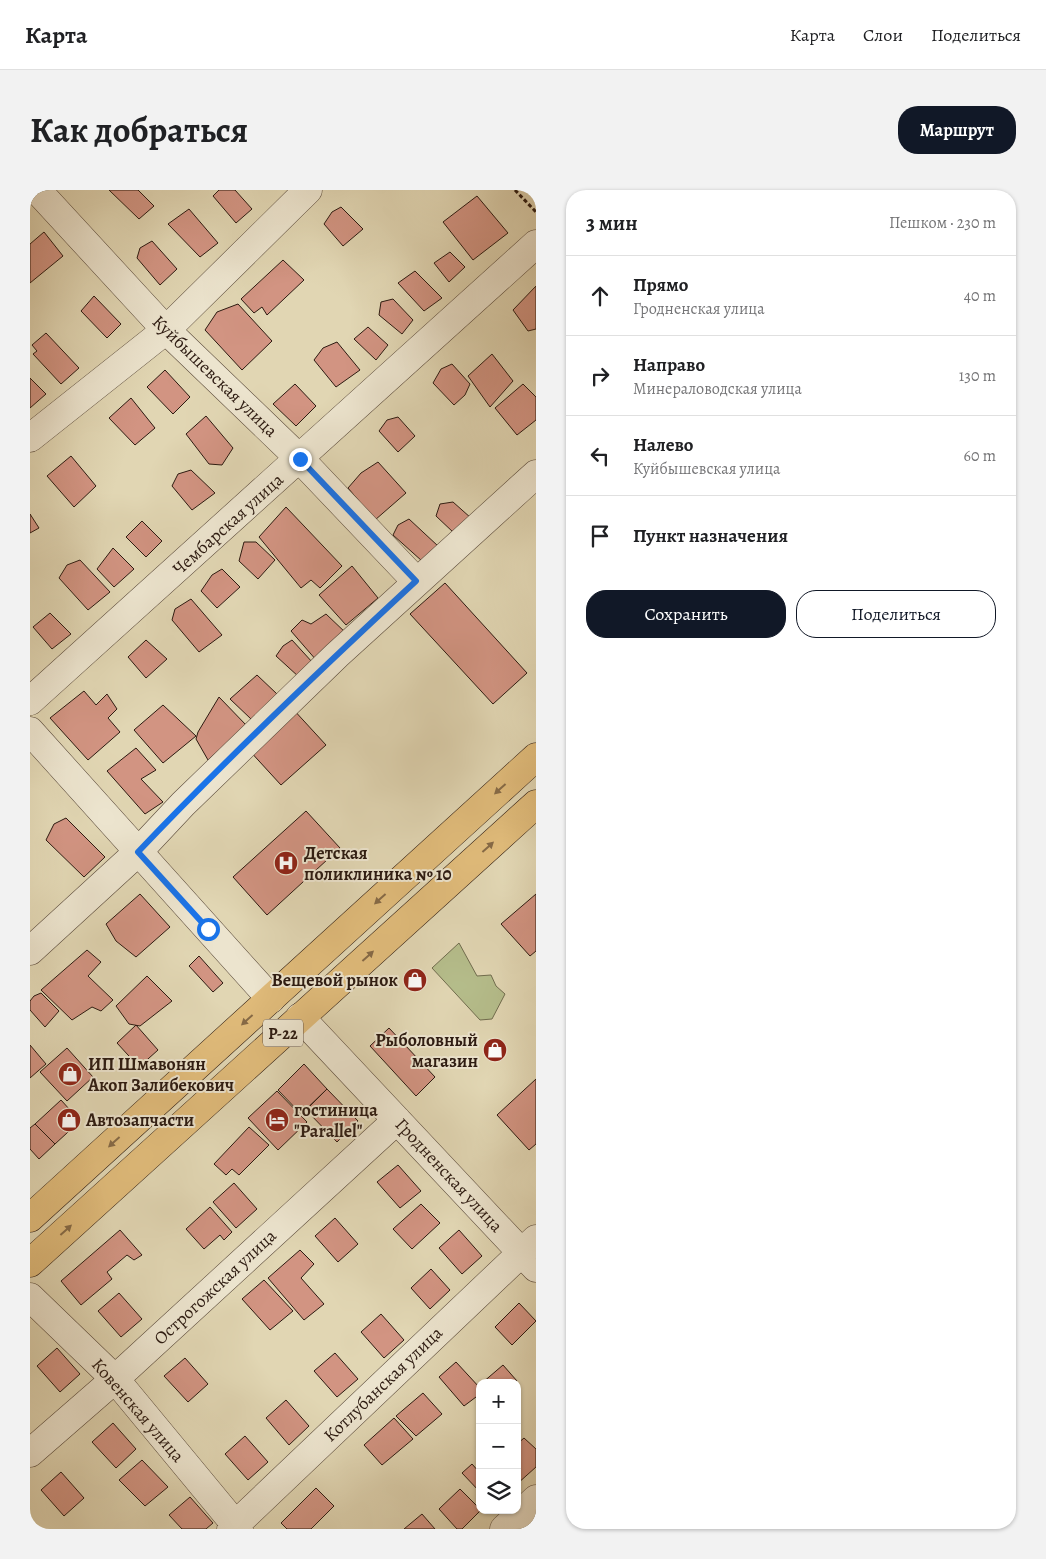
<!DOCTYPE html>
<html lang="ru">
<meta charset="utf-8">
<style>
:root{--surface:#fff;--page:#f2f2f2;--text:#202124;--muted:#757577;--line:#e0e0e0;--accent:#111827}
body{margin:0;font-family:Alegreya,serif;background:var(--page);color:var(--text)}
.controls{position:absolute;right:15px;bottom:15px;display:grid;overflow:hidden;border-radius:10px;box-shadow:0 1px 4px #0004}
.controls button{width:45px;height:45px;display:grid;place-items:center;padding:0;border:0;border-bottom:1px solid var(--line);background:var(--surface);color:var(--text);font:25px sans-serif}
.stop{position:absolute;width:15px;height:15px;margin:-11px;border:4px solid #1a73e8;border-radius:50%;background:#fff}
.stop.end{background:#1a73e8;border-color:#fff;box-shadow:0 1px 5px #0008}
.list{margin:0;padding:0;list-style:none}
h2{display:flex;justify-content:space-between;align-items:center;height:65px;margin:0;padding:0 20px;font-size:21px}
h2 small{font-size:16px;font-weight:400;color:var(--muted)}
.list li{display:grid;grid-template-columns:32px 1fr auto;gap:15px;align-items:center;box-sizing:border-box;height:80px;padding:0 20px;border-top:1px solid var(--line)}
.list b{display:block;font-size:19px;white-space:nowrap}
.list p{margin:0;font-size:16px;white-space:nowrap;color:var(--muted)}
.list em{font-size:16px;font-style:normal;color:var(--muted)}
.actions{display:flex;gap:10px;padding:15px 20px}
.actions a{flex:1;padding:11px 0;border:1px solid var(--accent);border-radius:20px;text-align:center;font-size:18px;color:var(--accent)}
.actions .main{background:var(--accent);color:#fff}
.icon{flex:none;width:28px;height:28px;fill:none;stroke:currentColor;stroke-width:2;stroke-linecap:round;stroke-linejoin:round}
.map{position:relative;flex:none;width:506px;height:1339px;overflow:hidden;border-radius:20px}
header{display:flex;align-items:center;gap:30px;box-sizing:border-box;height:70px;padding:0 25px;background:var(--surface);border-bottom:1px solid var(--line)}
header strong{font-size:24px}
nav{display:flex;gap:28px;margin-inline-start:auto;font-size:18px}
.intro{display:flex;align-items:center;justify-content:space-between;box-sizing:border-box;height:120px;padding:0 30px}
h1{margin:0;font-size:35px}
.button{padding:12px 22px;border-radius:20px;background:var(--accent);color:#fff;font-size:18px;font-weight:700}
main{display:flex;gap:30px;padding:0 30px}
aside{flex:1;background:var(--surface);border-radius:20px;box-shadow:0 1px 4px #0004}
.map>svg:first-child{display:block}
.green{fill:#b5bd8b;stroke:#706c4e}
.building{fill:#d29482;stroke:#2c1a11}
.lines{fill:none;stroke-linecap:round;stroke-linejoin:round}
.minor-casing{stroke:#59493a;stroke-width:29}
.highway-casing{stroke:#2c1a11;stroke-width:29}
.path{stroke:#2c1a11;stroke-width:3;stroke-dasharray:4 2.5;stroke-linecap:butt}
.minor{stroke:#ece4ce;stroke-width:28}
.highway{stroke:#e0bb7a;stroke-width:28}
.oneway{fill:#866a46}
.route{stroke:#1a73e8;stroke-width:6}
.labels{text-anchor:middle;stroke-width:4;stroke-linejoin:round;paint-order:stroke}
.shield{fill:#ece4ce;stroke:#66574a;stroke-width:1}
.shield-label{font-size:16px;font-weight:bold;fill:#2c1a11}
.street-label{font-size:18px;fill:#2c1a11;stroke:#ece4ce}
.poi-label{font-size:18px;font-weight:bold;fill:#2c1a11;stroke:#ece4ce;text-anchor:start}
</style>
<header>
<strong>Карта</strong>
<nav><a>Карта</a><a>Слои</a><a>Поделиться</a></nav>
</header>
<div class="intro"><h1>Как добраться</h1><a class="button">Маршрут</a></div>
<main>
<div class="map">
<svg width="506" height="1339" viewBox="0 0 506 1339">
<rect width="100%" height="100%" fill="#e1d6b3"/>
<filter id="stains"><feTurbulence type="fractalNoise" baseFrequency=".004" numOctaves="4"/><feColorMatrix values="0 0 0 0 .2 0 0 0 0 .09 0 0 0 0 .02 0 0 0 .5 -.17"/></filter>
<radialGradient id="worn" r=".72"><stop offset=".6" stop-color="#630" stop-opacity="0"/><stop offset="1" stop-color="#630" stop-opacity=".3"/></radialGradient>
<path class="green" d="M429,753L447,786L461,785L466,796L475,804L462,829L450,830L402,778Z"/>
<path class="building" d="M79,0H108L124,16L109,29Z
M189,0H205L222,19L206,33L183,6Z
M447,6L478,43L443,70L413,32Z
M311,17L333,39L313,56L294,34L302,22Z
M159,19L188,53L170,67L138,34Z
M14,42L33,66L0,93V54Z
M122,51L147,79L130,95L107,68L110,58Z
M420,62L435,77L419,92L404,73Z
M253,70L274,90L237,125L232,117L224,123L211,109Z
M385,81L412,108L394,121L368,93Z
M506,96V139L498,141L483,120Z
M64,106L91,134L77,148L51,121Z
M363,109L383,130L372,144L349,125L351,112Z
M208,114L242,151L212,180L175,140L187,122Z
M338,137L358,155L346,170L324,149Z
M16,143L49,178L31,194L3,164L7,161L2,155Z
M307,152L330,180L306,197L284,170L293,158Z
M462,164L483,191L460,217L438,186Z
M422,174L440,194L435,205L424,215L403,193L411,179Z
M135,180L160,207L143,224L117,197Z
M0,188L16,204L0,218Z
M265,194L286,216L266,236L243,214Z
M493,194L506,207V230L487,245L465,218Z
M101,208L125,238L105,255L79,228Z
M176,226L203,258L192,275L179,274L156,244Z
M368,227L385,246L368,262L349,241L357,230Z
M41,266L66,296L44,317L17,286Z
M348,272L376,303L345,330L318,298L331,283Z
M161,280L185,303L162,320L142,296L148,284Z
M423,312L441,328L424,343L406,326L410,314Z
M256,317L312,376L290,398L281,390L271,398L229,347Z
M0,324L9,338L0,343Z
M379,329L408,356L392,371L363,345L368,335Z
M112,331L132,351L116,367L96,347Z
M214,352H226L245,370L228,389L209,371Z
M83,358L104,379L84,397L67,379Z
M50,370L80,402L58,420L29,388L37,375Z
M322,376L348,408L316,435L289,405Z
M192,379L210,397L187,418L171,401L182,385Z
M415,393L497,483L463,514L380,424Z
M161,409L192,445L169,462L142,430L145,419Z
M20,423L41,444L22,459L3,437Z
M296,424L317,444L287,471L261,441L272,430L281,434Z
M116,450L137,469L116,488L98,467Z
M262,450L283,473L269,487L246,466L253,456Z
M227,485L247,504L221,529L200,509Z
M54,501L66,515L77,504L87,519L78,528L90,542L58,570L20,528Z
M189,507L217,536L178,570L166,549L168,542Z
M133,515L166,546L133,573L104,540Z
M262,518L296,555L251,595L218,559Z
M106,558L126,580L111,589L133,612L115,624L77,581Z
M276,621L310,658L237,725L203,687Z
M36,628L75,667L54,687L16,650L24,634Z
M110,704L140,737L106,767L86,751L76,734Z
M506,704V761L500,766L471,734Z
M57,760L71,772L58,786L83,810L71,821L62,817L42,830L11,800Z
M169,766L193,793L183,802L159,776Z
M117,786L142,811L110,836L99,834L86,816Z
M11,803L29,821L15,837L0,820V811L4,806Z
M106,835L128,860L109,877L87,853Z
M359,838L405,887L386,906L340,856Z
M0,855L16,874L0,888Z
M37,858L63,887L37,911L10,882Z
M274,874L297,899L271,924L248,900Z
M506,889V954L499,960L467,925Z
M297,899L328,931L307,952L276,920Z
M247,901L277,932L248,960L218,928Z
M31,910L50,931L25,954L5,934Z
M5,934L25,954L9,969L0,959V938Z
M219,937L239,955L209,985L202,979L196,985L184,974Z
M368,975L391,1001L370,1018L347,992Z
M204,993L227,1019L206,1038L183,1012Z
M391,1014L410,1033L382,1059L363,1039Z
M180,1017L202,1042L194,1050L190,1045L174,1059L156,1039Z
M305,1028L328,1054L308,1072L285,1046Z
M90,1040L112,1065L104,1070L97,1065L77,1082L82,1089L51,1115L31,1091Z
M429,1040L452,1066L432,1084L409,1058Z
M270,1060L284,1074L271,1088L294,1114L274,1130L238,1088Z
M401,1079L420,1100L400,1119L381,1098Z
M234,1090L263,1121L240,1140L212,1109Z
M89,1103L112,1129L91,1147L68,1121Z
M489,1113L506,1131L482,1155L465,1137Z
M351,1124L374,1150L354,1168L331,1142Z
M27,1158L50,1184L30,1202L7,1176Z
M305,1163L328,1189L307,1207L284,1181Z
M155,1168L178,1194L158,1212L134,1186Z
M426,1172L450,1198V1204L434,1216L409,1187Z
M473,1175L487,1191L452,1193Z
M393,1203L412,1224L386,1246L366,1226Z
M256,1210L279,1236L259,1255L236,1228Z
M364,1228L383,1249L352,1275L334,1255Z
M83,1233L106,1259L86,1278L62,1252Z
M215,1246L238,1272L218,1290L195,1264Z
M494,1248L506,1259V1277L487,1294V1254Z
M112,1270L138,1297L115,1316L89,1290Z
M442,1274L450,1283V1302L432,1283Z
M31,1282L54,1308L34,1326L11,1300Z
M286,1298L304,1316L281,1339H257L251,1333Z
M430,1299L451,1320L432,1339H427L409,1319Z
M160,1307L183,1333L176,1339H152L139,1325Z
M392,1324L405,1339H374Z"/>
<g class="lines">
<g class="minor-casing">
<path id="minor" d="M7,0L136,140L270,269L386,391
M0,248L136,140L278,0
M0,511L506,54
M0,541L241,809
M0,761L108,662L153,614L307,465L506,284
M270,827L506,1078
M0,1107L85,1189L209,1339
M0,1263L85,1189L367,930
M201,1339L506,1049
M474,1339L506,1309"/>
</g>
<g class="highway-casing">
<path id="highway" d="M0,1028L506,567
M0,1073L506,614"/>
</g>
<path class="path" d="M485,0L506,22"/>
<use href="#minor" class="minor"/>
<use href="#highway" class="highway"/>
</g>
<defs><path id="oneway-solid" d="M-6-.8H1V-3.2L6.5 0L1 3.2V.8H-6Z" transform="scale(1.25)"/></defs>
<g class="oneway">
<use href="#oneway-solid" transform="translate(470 599) rotate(138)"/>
<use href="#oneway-solid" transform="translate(458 657) rotate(-42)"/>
<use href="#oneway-solid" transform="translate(350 709) rotate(138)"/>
<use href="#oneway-solid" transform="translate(338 766) rotate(-42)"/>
<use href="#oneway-solid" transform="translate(217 830) rotate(138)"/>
<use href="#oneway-solid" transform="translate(84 952) rotate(138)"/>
<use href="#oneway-solid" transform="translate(36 1040) rotate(-42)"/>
</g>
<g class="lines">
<path class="route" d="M178,739L108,662C197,568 291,479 386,391L270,269"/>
</g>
<defs>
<g id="hospital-disc" transform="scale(1.25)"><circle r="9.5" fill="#8f2418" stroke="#ece4ce"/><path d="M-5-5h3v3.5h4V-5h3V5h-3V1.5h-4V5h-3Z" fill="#fff"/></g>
<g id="shop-disc" transform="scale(1.25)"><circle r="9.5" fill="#8f2418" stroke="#ece4ce"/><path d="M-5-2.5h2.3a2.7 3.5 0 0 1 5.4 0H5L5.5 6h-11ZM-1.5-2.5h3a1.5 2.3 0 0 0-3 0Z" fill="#fff"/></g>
<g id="hotel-disc" transform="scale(1.25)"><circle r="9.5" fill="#8f2418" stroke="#ece4ce"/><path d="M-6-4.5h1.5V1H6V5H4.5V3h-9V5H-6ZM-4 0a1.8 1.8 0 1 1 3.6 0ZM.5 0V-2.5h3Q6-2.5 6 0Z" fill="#fff"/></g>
</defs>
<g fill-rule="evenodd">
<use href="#hospital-disc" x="256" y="673"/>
<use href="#shop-disc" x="385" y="790"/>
<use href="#shop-disc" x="465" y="860"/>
<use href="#shop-disc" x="40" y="884"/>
<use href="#shop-disc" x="39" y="930"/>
<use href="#hotel-disc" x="247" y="930"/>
</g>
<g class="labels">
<rect class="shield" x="233" y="829.5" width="40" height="27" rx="4"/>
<g class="shield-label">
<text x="253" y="849">Р-22</text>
</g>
<g class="street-label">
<text transform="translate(185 186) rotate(44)" y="6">Куйбышевская улица</text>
<text transform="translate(198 334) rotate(-42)" y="6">Чембарская улица</text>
<text transform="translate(419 985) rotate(47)" y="6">Гродненская улица</text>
<text transform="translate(185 1097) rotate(-43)" y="6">Острогожская улица</text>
<text transform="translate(353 1194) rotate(-44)" y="6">Котлубанская улица</text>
<text transform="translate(108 1220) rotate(49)" y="6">Ковенская улица</text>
</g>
<g class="poi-label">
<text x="274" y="669">Детская<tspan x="274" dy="21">поликлиника № 10</tspan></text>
<text x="368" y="796" text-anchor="end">Вещевой рынок</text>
<text x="448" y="856" text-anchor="end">Рыболовный<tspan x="448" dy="21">магазин</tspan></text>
<text x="58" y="880">ИП Шмавонян<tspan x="58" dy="21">Акоп Залибекович</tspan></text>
<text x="264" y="926">гостиница<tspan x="264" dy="21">"Parallel"</tspan></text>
<text x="56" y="936">Автозапчасти</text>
</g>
</g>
<rect width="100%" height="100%" filter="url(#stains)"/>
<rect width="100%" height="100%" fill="url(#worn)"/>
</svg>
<div class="controls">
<button>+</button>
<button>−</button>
<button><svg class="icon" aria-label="layers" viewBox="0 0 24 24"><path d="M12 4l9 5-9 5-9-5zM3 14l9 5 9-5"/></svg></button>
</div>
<div class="stop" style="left:178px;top:739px"></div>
<div class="stop end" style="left:270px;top:269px"></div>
</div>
<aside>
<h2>3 мин<small>Пешком · 230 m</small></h2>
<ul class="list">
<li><svg class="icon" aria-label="ahead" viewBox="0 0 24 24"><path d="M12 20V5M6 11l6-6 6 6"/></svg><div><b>Прямо</b><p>Гродненская улица</p></div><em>40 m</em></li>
<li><svg class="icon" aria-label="right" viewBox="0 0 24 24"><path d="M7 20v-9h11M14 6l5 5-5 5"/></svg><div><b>Направо</b><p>Минераловодская улица</p></div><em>130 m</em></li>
<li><svg class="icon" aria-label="left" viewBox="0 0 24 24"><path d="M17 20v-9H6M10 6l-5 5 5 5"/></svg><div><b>Налево</b><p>Куйбышевская улица</p></div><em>60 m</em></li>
<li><svg class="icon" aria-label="arrive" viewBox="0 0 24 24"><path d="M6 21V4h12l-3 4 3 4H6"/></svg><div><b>Пункт назначения</b></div></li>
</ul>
<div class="actions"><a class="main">Сохранить</a><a>Поделиться</a></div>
</aside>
</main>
